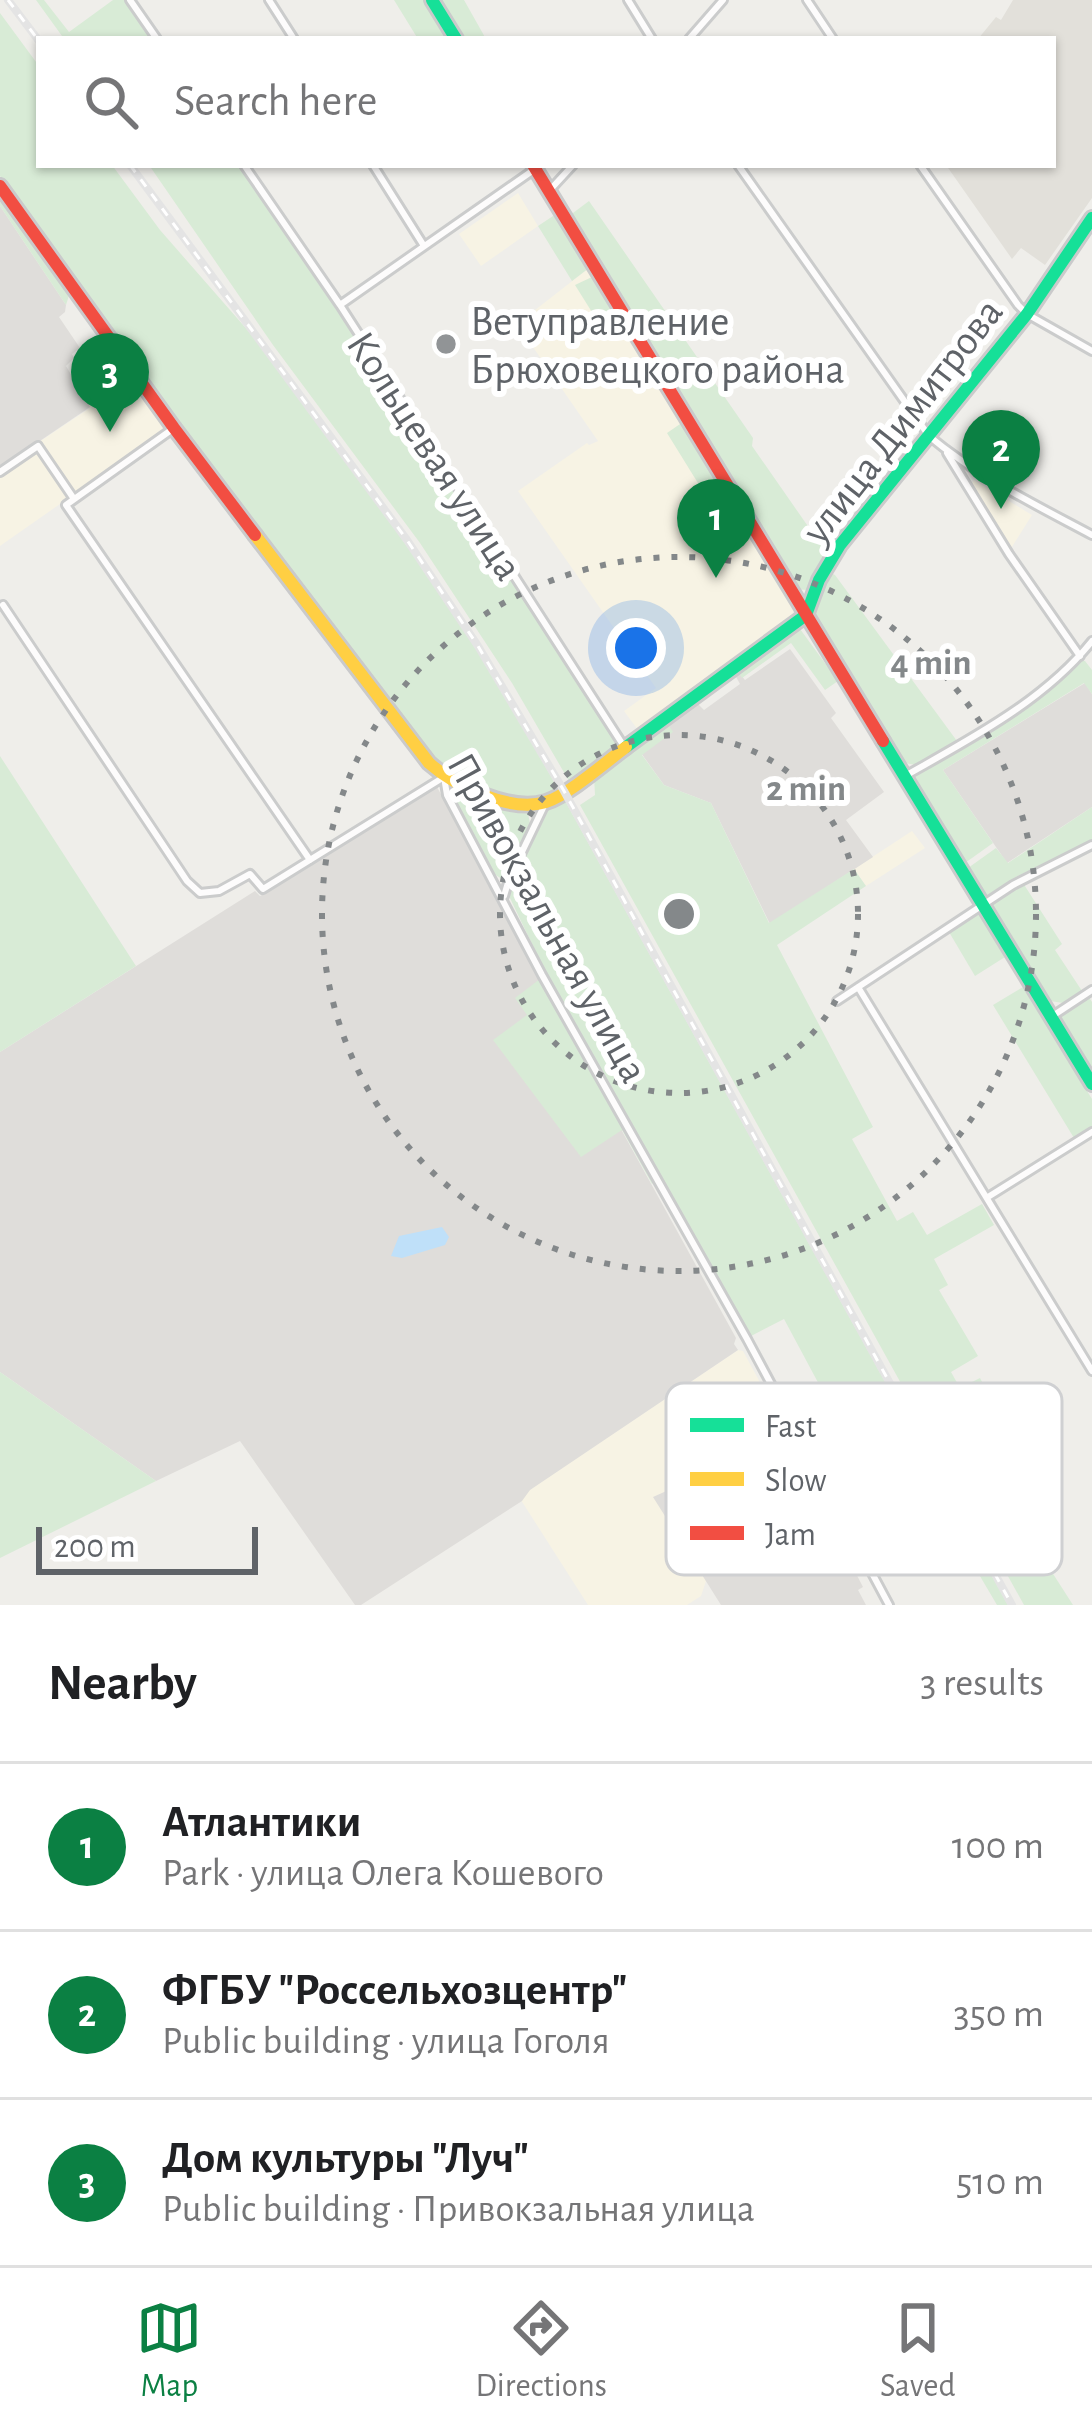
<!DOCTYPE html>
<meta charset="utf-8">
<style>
:root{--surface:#fff;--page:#f6f6f6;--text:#202124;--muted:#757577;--line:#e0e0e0;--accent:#0b8043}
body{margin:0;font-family:"Alegreya Sans",sans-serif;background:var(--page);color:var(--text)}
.scale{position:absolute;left:36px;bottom:30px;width:222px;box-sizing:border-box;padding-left:12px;border:6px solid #5f6368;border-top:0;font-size:33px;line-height:42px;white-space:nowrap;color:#5f6368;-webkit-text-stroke:9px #fff;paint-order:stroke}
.you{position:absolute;left:636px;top:648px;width:42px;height:42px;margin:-30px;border:9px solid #fff;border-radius:50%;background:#1a73e8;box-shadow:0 0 0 18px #1a73e833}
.badge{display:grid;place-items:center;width:78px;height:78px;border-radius:50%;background:var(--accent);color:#fff;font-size:39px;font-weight:700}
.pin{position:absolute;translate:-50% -99px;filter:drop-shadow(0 3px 6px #0008)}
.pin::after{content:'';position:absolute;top:63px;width:42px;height:36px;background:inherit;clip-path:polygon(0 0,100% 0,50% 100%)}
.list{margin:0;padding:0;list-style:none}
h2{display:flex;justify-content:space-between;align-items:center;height:156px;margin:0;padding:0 48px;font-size:51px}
h2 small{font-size:39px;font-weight:400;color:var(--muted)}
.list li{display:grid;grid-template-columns:78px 1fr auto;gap:36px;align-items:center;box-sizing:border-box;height:168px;padding:0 48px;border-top:3px solid var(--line)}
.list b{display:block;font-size:45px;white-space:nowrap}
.list p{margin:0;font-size:39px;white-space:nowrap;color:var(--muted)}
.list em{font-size:39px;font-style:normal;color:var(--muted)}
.icon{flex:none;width:66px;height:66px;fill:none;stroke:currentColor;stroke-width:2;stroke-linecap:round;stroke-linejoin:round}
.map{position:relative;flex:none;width:1092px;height:1605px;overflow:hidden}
.search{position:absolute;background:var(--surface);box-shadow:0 3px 9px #0004;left:36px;right:36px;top:36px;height:132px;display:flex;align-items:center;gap:30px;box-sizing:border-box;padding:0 42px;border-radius:0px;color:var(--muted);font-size:45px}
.sheet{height:660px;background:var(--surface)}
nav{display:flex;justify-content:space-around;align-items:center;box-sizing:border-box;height:168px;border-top:3px solid var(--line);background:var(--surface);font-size:33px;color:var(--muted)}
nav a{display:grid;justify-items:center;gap:6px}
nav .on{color:var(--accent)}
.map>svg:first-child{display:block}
.commercial{fill:#f7f3e4}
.industrial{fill:#dfddda}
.education{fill:#e2e0da}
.green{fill:#d8ebd6}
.water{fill:#bfe0f9}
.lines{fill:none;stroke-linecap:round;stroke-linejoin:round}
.street-casing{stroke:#cbcccc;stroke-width:12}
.fast-casing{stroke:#cacacb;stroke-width:18}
.slow-casing{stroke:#cacacb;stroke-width:18}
.jam-casing{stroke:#cacacb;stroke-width:18}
.street{stroke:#fdfcfc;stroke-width:6}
.fast{stroke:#16e098;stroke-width:12}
.slow{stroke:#ffcf43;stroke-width:12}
.jam{stroke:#f24e42;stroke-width:12}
.rail-casing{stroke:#e4e4e4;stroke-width:8}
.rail{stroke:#fff;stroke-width:3;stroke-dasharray:9;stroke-linecap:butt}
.ring{fill:none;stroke:#84888a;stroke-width:6;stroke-dasharray:6 12}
.poi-dot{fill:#919496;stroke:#fff;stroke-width:4.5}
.labels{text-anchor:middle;stroke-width:12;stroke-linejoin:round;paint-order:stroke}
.poi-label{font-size:42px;fill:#5f6368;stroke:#fff;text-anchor:start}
.street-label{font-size:42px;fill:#5f6368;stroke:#fff}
.key{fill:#fff;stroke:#cfd0d2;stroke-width:3}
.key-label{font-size:33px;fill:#5f6368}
.centre{fill:#84888a;stroke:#fff;stroke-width:6}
.ring-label{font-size:36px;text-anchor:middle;font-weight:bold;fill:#84888a;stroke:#fff;stroke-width:12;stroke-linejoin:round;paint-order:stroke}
</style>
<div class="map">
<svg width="1092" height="1605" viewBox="0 0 1092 1605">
<rect width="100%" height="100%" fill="#efeeea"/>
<path class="commercial" d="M518,193L538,226L481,266L459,234Z
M589,268L795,606L791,618L638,730L624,711L656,688L518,491L587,443L589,445L598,441L517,324Z
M115,350L170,427L0,546V468L90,408L74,378Z
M974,480L1032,515L1010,550L969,488Z
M912,831L925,848L866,886L854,869Z
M738,1350L743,1351L781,1421L786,1419L845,1533L788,1563L772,1532L776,1528L739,1458L654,1497L706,1581L701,1596L687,1605H588L519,1497Z"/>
<path class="industrial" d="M0,206L66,305L65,312L59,317L80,348L72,354L74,358L66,366L90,407L0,468Z
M790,649L836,713L831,718L884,792L846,820L873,857L770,924L711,803L664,785L636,746L697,703L704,710L740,684L735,675L739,673L745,680Z
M1085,683L1092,694V807L1007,863L943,770Z
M437,787L625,1128L622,1131L736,1338L734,1344L738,1350L530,1490L522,1501L361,1605H355L240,1441L156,1481L0,1372V1052L255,891L260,896Z
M740,1458L776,1529L772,1533L788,1562L837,1537L863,1587L858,1590L866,1605H721L653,1497Z"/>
<path class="education" d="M1013,0H1092V198L1045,265L1021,248L1012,259L946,165H1053V39H978L996,17L1001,20Z"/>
<path class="green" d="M36,0H44L69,32L113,0H127L154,39H60L62,36Z
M394,0H425L449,39H418Z
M440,0H464L486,39H464Z
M0,13L39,66V165H112L160,230L258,342L349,464L450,607L509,702L558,789C521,809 464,790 434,763L179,422L12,194L0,176Z
M149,165H240L358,338L619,744L569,781L512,683L420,543L273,345Z
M0,191L71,289L66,305L0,206Z
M589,201L753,438L752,446L828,555L807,590L796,589L569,216Z
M556,214L589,268L572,281L538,226Z
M594,276L618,315L600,325L575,285Z
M683,422L727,495L724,502L714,509L667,433Z
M829,572L835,575L957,741L916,765L905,763L813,615V605Z
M800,629L838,681L825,690L791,643L742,678L739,673Z
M1079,660L1085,661L1092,670V694L1084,683L943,770L993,843L965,863L913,777L983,735Z
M668,724L673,732L642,755L664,785L711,803L769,923L854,869L866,886L777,945L873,1127L852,1139L897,1221L913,1212L927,1235L982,1204L994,1225L934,1259L948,1285L939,1290L978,1356L951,1372L960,1388L980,1378L1001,1419L959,1443L997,1507L1007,1502L1073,1605H1024L580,805L595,795L594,777Z
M0,756L136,966L0,1052Z
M456,791L522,808L528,814L530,823L502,879L494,874L453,798Z
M563,797L1008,1605H997L934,1498L925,1494H916L853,1527L796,1421L829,1403L784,1319L751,1336L542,965L509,896L511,884L550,807Z
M1092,807V840L1016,877L986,898L968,868L996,848L1008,863Z
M1023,883L1062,944L1055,950L1082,991L1063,1003L1050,1001L989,904Z
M978,912L1005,957L975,976L949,932Z
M540,979L654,1182L652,1184L622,1130L581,1157L493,1040L527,1015L515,998Z
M1023,987L1092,1099V1128L1074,1138L993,1005Z
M1088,996L1092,1002V1071L1061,1018L1062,1013Z
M0,1372L156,1481L0,1558Z"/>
<path class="water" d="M442,1227L449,1237L445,1245L402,1258L391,1256L399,1236Z"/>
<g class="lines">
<g class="street-casing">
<path id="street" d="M130,0L157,39
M269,0L294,39
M628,0L652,39
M807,0L833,39
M689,39L723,0
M244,165L340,305L625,748
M373,165L424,246
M738,165L929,436C978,477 1036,505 1092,535
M920,165L1018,305L1027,314L1092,351
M549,191L573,165
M340,305L535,169
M174,428L66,505L310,860
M947,453L1009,554L1080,656
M0,472L38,446L74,499
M3,605L187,881L200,893L219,891L250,874L263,889L444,777L447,795L542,975L747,1339L889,1605
M905,776C970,739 1044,701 1092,641
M504,896L509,879L545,804
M858,987L1092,1371
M837,1001L1013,885L1092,845
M1051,1017L1092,990
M988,1197L1092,1132"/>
</g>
<g class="fast-casing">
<path id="fast" d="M432,0L456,39
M883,741L1092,1084
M626,747L806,615L819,580L840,545L1027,314L1092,218"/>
</g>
<g class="slow-casing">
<path id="slow" d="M255,535L429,763C455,786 510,813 546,802C568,795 606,762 626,747"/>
</g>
<g class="jam-casing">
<path id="jam" d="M533,165L883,741
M0,186L174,428L255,535"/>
</g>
<use href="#street" class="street"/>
<use href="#fast" class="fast"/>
<use href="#slow" class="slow"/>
<use href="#jam" class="jam"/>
<g class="rail-casing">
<path id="rail" d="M8,0L39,41
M130,165L407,540L478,646L564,791L1012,1605"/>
</g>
<use href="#rail" class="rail"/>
</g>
<g class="ring">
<circle cx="679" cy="914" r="179"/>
<circle cx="679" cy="914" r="357"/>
</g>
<circle class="poi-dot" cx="446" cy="344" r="12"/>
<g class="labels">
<g class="poi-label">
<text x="470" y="335">Ветуправление<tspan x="470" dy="48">Брюховецкого района</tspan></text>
</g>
<g class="street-label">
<text transform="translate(901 420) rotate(-52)" y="15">улица Димитрова</text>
<text transform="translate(436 455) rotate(57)" y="15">Кольцевая улица</text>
<text transform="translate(549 917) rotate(61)" y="15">Привокзальная улица</text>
</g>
</g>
<rect x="666" y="1383" width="396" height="192" rx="18" class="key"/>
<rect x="690" y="1418" width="54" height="14" fill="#16e098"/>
<rect x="690" y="1472" width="54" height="14" fill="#ffcf43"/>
<rect x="690" y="1526" width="54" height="14" fill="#f24e42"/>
<g class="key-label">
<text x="765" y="1437">Fast</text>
<text x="765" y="1491">Slow</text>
<text x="765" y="1545">Jam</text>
</g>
<circle cx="679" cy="914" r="18" class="centre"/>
<g class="ring-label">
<text x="931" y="674">4 min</text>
<text x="806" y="800">2 min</text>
</g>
</svg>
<div class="scale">200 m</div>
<div class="you"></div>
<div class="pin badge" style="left:716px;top:578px">1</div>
<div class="pin badge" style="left:1001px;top:509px">2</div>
<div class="pin badge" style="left:110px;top:432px">3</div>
<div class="search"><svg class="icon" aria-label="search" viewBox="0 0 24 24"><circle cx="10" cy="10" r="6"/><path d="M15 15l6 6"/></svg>Search here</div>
</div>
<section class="sheet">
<h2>Nearby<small>3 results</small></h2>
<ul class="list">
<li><span class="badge">1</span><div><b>Атлантики</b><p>Park · улица Олега Кошевого</p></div><em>100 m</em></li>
<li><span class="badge">2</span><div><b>ФГБУ &quot;Россельхозцентр&quot;</b><p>Public building · улица Гоголя</p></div><em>350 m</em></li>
<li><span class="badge">3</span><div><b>Дом культуры &quot;Луч&quot;</b><p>Public building · Привокзальная улица</p></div><em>510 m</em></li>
</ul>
</section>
<nav>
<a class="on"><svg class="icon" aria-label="map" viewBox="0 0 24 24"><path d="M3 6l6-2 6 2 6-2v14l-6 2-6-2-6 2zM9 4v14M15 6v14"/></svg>Map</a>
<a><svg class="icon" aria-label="directions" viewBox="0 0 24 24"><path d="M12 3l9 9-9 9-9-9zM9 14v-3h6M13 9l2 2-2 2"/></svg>Directions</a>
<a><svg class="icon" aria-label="saved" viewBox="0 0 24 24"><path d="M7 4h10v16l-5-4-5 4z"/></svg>Saved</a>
</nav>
